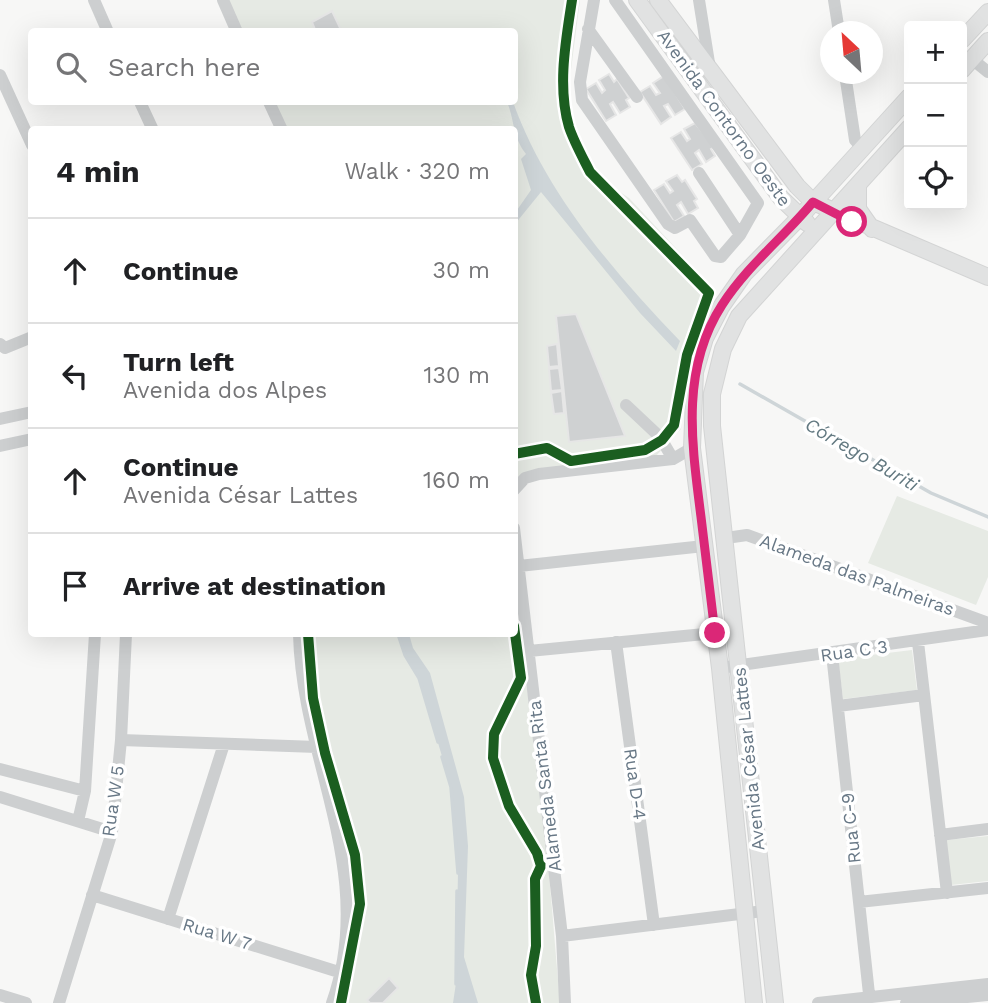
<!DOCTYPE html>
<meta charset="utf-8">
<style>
:root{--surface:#fff;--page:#f2f2f2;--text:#202124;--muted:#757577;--line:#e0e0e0}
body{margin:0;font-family:"Work Sans",sans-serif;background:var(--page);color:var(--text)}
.controls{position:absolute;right:21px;top:21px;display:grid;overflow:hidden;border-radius:7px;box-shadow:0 7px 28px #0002}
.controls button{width:63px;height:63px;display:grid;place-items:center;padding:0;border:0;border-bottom:2px solid var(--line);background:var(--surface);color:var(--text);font:35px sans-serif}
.compass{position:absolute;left:820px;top:21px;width:63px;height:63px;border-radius:50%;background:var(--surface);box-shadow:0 7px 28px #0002;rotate:334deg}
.stop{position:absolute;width:21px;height:21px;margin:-16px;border:5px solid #db2777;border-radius:50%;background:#fff}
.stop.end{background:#db2777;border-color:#fff;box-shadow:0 2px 7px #0008}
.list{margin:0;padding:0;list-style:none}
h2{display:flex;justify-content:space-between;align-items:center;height:91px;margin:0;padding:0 28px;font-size:30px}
h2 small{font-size:23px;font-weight:400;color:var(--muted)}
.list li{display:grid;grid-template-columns:46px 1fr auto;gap:21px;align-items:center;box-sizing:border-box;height:105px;padding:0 28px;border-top:2px solid var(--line)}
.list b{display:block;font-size:26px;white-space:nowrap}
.list p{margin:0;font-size:23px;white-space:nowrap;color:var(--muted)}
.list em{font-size:23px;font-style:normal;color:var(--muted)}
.icon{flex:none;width:38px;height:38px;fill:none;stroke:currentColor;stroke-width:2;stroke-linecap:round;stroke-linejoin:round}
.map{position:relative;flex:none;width:988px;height:1003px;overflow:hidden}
.search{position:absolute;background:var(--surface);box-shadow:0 7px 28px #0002;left:28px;top:28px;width:490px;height:77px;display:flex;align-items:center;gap:18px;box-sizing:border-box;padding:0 24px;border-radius:7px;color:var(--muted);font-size:26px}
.panel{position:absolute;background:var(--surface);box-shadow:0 7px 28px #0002;left:28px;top:126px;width:490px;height:511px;border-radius:7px}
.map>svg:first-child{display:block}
.green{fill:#e6eae4}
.water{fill:#ced5d8}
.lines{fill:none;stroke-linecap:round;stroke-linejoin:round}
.stream{stroke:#ced5d8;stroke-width:3.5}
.building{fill:#cfd1d2;stroke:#e6e6e6;stroke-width:2}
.major-casing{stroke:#d3d4d4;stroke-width:18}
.minor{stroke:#cdcfd0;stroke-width:12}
.major{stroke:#e1e2e2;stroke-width:16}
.cycleway-casing{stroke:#fff;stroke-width:15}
.cycleway{stroke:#1b5e20;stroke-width:10}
.route{stroke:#db2777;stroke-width:9}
.labels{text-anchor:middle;stroke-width:7;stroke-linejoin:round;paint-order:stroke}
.street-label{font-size:18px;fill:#687886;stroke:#fff}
.water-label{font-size:19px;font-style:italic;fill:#637981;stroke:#fff}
</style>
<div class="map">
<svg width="988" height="1003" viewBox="0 0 988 1003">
<rect width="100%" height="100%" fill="#f7f7f6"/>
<path class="green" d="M227,0H580L568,93L574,125L593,166L608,184L629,198L716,291L689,373L681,429L655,457L521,474L515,480L514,130L286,129L273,102H514V32L241,31Z
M897,496L988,531V577L976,605L868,563Z
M515,624C541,748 549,877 560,1003H338L355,922L353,859L319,743L303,653L306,634H514Z
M912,650L917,690L843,699L838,659Z
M988,836V881L951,885L946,840Z"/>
<path class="water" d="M507,102H513C546,194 614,272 680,341L676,351L640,313L541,192L515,224V213L531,190L521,159L526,154C512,136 515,121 507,102Z
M398,634H409L413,648L430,673L464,797L468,846L464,957L478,1003H453L456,983L458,872L451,787L419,678L405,655Z"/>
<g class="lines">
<path class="stream" d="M740,384L931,493L988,517
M398,634L405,655L419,678L438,742
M442,757L451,787L458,873
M456,984L457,891"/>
</g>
<path class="building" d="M332,11L342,32H316L312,22Z
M609,74L614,82L617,79L629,98L626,100L630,107L620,113L613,102L610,104L616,115L606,121L586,89L596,83L602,93L605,90L599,80Z
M664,76L685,109L675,115L668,104L664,106L671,117L661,124L640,92L650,86L656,95L660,93L653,83Z
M695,123L714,147L711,149L715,156L706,162L699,150L695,153L702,164L692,170L671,138L681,132L687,141L690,139L684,129Z
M677,175L682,182L685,180L697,199L694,201L698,208L688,214L681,202L677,205L684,216L674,222L654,190L664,184L670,193L673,191L666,181Z
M576,314L625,436L569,442L556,316Z
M557,344L559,366L549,367L547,346Z
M559,368L562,390L551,391L549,369Z
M562,391L564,413L554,414L551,393Z
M389,978L398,988L383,1003H370L367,1000Z"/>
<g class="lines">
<g class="major-casing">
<path id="major" d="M637,0L781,198L807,223
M658,0L797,186L813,202L988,277
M962,40L988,12
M962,70L988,41
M858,185V209L872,229
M754,1003L720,668L692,448L695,372L705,338L721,307L744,274L800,217L909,97
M775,1003L712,426V394L723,349L739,316L909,128"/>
</g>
<path class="minor" d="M94,0L108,32
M223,0L237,32
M594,0L580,82L582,100L668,224L675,228L690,220L715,256L721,257L740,235L758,203L615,0
M699,0L710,69
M834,0L839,32
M588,29L637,97
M972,59L988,72
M845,74L855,140L862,148
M0,75L32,145
M140,102L153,130
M269,102L282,130
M699,173L740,235
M0,344L5,348L32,337
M626,405L660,437L673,459
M0,419L32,412
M0,446L32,439
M514,490L525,478L539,474L673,459L692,448
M514,528L562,936L565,1003
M726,538L747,535L988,623
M519,566L704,546
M299,634C302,762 378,872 332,1003
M616,642L654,925
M918,642L947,893
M529,651L715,633
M832,654L870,1003
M720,668L988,630
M838,706L924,695
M121,740L317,747
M0,769L85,791
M0,797L112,832
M78,821L85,791L95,634
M940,835L988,829
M92,895L342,973
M859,902L988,888
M168,919L224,744
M562,936L764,911
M0,995L26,1003
M59,1003L112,832L121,740L126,634
M818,1003L988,984
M906,1003L988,995"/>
<use href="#major" class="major"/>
<g class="cycleway-casing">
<path id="cycleway" d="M514,454L547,448L571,461L645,450L662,440L674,425L687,355L709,293L590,172C583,158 574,142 569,127C557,86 566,40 572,0
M514,626L521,678L494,734L493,758L509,806L537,853L541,866L535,879L536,946L531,975L536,1003
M308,634L313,698L325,753L355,855L360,904L341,1003"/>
</g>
<use href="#cycleway" class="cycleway"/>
</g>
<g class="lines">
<path class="route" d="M715,633C710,594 706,556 701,517C692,445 680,370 722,305C747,266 783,238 813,202L852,222"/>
</g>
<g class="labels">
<g class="street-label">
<text transform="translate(724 118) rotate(54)" y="6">Avenida Contorno Oeste</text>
<text transform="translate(857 575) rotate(20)" y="6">Alameda das Palmeiras</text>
<text transform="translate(854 651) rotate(-8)" y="6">Rua C 3</text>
<text transform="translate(749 759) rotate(-96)" y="6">Avenida César Lattes</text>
<text transform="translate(635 784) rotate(82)" y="6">Rua D-4</text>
<text transform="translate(545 786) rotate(-97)" y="6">Alameda Santa Rita</text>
<text transform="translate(113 801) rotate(-82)" y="6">Rua W 5</text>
<text transform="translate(851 828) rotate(-96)" y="6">Rua C-9</text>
<text transform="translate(217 934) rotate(17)" y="6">Rua W 7</text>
</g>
<g class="water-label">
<text transform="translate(862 454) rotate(30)" y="7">Córrego Buriti</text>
</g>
</g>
</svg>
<div class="controls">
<button>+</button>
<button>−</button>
<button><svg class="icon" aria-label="locate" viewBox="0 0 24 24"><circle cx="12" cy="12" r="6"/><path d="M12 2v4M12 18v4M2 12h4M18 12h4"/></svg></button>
</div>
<svg class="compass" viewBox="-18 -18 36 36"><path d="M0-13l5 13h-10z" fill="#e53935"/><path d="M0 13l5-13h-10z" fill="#757577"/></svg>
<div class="stop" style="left:852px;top:222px"></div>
<div class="stop end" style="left:715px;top:633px"></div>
<div class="search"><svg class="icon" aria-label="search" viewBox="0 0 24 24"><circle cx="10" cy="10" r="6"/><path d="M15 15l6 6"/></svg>Search here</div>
<section class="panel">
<h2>4 min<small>Walk · 320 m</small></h2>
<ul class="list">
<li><svg class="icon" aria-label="ahead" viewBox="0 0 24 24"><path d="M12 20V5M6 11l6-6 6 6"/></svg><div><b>Continue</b></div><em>30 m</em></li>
<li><svg class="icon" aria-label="left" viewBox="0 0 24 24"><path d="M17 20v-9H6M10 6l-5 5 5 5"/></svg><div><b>Turn left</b><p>Avenida dos Alpes</p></div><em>130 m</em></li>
<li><svg class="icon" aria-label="ahead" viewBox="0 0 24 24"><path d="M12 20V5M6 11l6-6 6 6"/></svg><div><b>Continue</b><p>Avenida César Lattes</p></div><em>160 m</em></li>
<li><svg class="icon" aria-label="arrive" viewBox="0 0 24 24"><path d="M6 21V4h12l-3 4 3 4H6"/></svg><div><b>Arrive at destination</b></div></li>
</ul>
</section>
</div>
